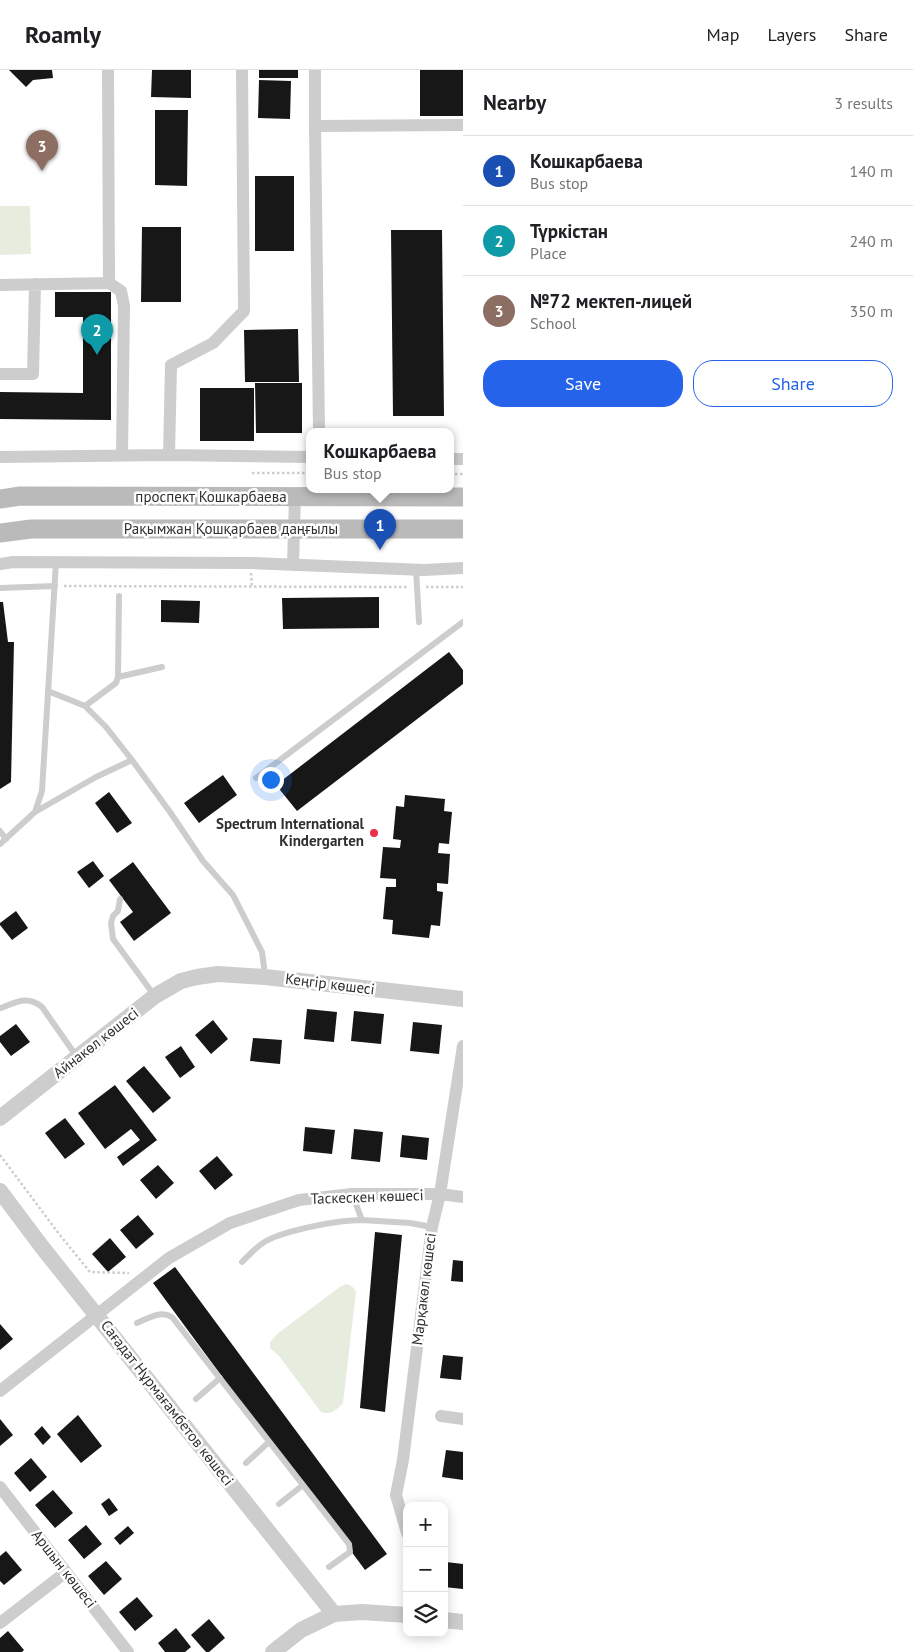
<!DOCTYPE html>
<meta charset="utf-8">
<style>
:root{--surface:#fff;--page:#f6f6f6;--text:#202124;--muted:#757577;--line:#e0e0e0;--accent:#2563eb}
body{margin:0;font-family:"PT Sans",sans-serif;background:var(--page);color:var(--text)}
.controls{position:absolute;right:15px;bottom:15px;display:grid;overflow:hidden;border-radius:10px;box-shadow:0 2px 12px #0003}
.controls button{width:45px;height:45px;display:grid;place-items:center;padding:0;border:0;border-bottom:1px solid var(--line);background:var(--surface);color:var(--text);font:25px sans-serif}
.you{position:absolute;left:270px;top:709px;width:18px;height:18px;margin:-12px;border:4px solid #fff;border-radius:50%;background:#1a73e8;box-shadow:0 0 0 8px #1a73e833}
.badge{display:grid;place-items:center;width:32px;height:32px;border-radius:50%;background:var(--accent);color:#fff;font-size:16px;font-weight:700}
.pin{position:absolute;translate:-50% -41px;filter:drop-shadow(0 1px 2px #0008)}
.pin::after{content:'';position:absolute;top:26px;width:18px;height:15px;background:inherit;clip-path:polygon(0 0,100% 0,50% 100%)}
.popup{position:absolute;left:306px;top:358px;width:148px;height:65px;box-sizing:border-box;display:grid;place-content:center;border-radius:10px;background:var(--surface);filter:drop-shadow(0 1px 4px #0005);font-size:16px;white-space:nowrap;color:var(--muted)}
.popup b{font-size:19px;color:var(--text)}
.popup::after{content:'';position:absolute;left:50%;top:100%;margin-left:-10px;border:10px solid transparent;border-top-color:var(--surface)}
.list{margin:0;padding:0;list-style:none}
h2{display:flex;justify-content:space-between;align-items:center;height:65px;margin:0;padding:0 20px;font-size:21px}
h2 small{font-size:16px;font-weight:400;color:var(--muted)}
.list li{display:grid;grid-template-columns:32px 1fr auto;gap:15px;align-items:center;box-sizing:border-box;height:70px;padding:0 20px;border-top:1px solid var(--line)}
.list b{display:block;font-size:19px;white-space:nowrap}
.list p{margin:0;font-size:16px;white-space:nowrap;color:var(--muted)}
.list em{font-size:16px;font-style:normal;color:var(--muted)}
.actions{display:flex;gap:10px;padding:15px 20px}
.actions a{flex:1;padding:11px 0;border:1px solid var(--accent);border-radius:20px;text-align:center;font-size:18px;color:var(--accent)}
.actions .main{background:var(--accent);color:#fff}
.icon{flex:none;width:28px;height:28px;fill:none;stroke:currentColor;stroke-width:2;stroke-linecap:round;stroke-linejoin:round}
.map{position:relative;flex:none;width:463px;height:1582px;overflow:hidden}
header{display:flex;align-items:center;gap:30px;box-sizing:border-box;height:70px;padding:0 25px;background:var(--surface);border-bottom:1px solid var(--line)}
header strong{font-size:24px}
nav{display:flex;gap:28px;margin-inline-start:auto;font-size:18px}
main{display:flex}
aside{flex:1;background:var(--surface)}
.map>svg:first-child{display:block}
.green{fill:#e7edde}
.building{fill:#171717}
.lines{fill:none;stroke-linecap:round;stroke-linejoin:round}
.path{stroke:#cdcdcd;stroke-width:2.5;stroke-dasharray:2.5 2.5;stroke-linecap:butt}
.service{stroke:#cdcdcd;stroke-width:6}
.minor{stroke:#cdcdcd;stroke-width:12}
.tertiary{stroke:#cdcdcd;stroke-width:16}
.secondary{stroke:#bababa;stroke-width:19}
.poi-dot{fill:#e9314a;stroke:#fff;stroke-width:2}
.labels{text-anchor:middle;stroke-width:5;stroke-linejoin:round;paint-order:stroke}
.street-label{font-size:15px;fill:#303030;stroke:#fff}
.poi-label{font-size:15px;font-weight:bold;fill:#303030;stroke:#fff;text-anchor:end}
</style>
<header>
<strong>Roamly</strong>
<nav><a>Map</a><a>Layers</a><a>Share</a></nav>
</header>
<main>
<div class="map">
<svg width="463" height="1582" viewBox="0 0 463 1582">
<rect width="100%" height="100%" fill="#fff"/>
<path class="green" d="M0,136H30L31,184L0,185Z
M347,1214L354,1218L356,1222L343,1333C335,1341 332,1345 321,1342L279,1286L270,1278V1272L277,1264L341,1216Z"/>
<path class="building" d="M9,0H52L53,8L33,10L26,17Z
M152,0H191V28L151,27Z
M259,0H298V8H259Z
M420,0H463V46H420Z
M259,10L291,11L290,49L258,48Z
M155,40H188L187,116L155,115Z
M255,106H294V181H255Z
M142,157H181V232H141Z
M391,160H442L444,346H393Z
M55,222H111V350L0,349V322L83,323V247H55Z
M298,259L299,312H245L244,260Z
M255,313H302V363H256Z
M200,318H254V371H200Z
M379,527V558L283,559L282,528Z
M161,530L200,531L199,553L161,552Z
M0,532H3L8,572H14L11,712L0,719Z
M449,582L463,600V614L297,741L276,715Z
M223,705L237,725L199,753L184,733Z
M109,722L132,753L117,763L95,733Z
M405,725L445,729L444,741L452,742L449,774L439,773L438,783L450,784L448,814L437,813V821L443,822L440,856L431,855L429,868L392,864L393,850L383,849L386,817H396V809L380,808L383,777L400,778L401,770L393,769L396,736L404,737Z
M93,791L104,806L89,818L77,802Z
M133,792L171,843L134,871L120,852L133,842L109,810Z
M16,841L28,858L12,870L0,855V853Z
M307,939L337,942L334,972L304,969Z
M354,941L384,944L381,974L351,971Z
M213,950L228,969L211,984L195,965Z
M413,952L442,955L439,984L410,981Z
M16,954L30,972L11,986L0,972V966Z
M253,968L282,970L280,994L250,991Z
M181,976L195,997L180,1008L165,987Z
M144,996L171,1028L153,1043L126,1011Z
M115,1015L157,1070L123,1096L117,1087L140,1070L131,1059L105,1079L78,1043Z
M65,1048L85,1074L65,1089L45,1063Z
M305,1057L335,1060L332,1084L303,1081Z
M354,1059L383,1062L380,1092L351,1089Z
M402,1065L429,1068L427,1090L400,1087Z
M217,1086L233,1105L215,1120L199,1101Z
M158,1095L174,1113L156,1129L140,1110Z
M138,1145L154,1164L136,1179L120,1160Z
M375,1162L402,1165L385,1342L360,1338Z
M110,1168L126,1187L108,1202L92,1184Z
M453,1190L463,1191V1212L451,1211Z
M175,1197L387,1484L365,1500L153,1213Z
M0,1254L13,1269L0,1280Z
M443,1285L463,1287L461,1310L440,1308Z
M78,1345L102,1376L81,1393L57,1364Z
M0,1349L13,1365L0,1376Z
M42,1356L51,1367L43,1375L34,1364Z
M446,1380L463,1382V1410L442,1407Z
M31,1388L47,1407L30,1422L14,1403Z
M53,1420L73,1443L55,1458L35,1435Z
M109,1428L118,1440L109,1446L101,1434Z
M86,1455L102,1474L84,1489L68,1470Z
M128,1456L134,1463L120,1475L114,1468Z
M6,1481L22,1500L4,1515L0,1511V1486Z
M106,1491L122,1509L104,1525L88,1506Z
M446,1492L463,1494V1519L444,1517Z
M137,1527L153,1546L135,1561L119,1542Z
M209,1549L225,1568L209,1582H206L191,1565Z
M176,1558L191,1577L185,1582H165L158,1573Z
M8,1561L24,1580L22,1582H0V1568Z"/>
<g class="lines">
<path class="path" d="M252,403H310
M450,404H463
M251,503L252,517
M64,516L408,517
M426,517H463
M0,1085L59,1164L90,1202L129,1203"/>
<path class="service" d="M416,499L419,552
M0,518L55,516
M118,607L162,597
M48,621L85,636L106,657L132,690
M85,636L116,613L118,607L119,526
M256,708L463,552
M35,742L96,707L132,690L170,742L203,791L233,825L262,882L265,905
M0,761L6,769
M0,774L35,742L42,721L56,492
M120,829L118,841L113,846L111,853L113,869L154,925
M1,938C16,932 28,925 42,937L77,987
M362,1150L410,1153L432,1157
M242,1192C249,1185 257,1176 266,1171C286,1160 339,1150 362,1150L352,1124
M137,1253C149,1248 160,1240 172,1247L349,1474L350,1482L329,1497
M196,1329L220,1308
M246,1393L269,1372
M279,1434L303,1415"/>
<path class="minor" d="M108,0L109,213L121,221L124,236L122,385
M315,0V56L463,55
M315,56L319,361
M0,215L109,213
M0,304H33L35,214
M169,385L171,295L213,273L244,241L242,0
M0,387L169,385L310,387
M450,389H463
M0,494L13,492L251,493L424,500L463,498
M293,495L295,427
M0,1321L169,1188L230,1153L299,1130L352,1124H440L463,1127
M441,1346L463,1349
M0,1417L128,1582
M407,1463L396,1425L403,1390L432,1157L440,1124L463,976
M0,1553L66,1502"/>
<path class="tertiary" d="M0,1048L155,926L181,911L197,907L218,904L265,907L463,929
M0,1121L42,1177L334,1544
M444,1550L463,1552
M273,1582L301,1560L334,1544L362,1542L407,1545"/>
<path class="secondary" d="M0,429L20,426L463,427
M0,463L31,459H463"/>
</g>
<circle class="poi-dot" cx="374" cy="763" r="5"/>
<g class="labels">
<g class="street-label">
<text x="211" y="432">проспект Кошкарбаева</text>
<text x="231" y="464">Рақымжан Қошқарбаев даңғылы</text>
<text transform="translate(330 914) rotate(7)" y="5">Кеңгір көшесі</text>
<text transform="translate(96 973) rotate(-38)" y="5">Айнакөл көшесі</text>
<text transform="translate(367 1127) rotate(-2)" y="5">Таскескен көшесі</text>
<text transform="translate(424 1219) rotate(-83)" y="5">Марқакөл көшесі</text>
<text transform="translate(167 1333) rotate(52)" y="5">Сағадат Нұрмағамбетов көшесі</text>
<text transform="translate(64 1499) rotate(52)" y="5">Аршын көшесі</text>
</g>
<g class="poi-label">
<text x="364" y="759">Spectrum International<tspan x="364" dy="17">Kindergarten</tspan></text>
</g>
</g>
</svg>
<div class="controls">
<button>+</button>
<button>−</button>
<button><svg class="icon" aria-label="layers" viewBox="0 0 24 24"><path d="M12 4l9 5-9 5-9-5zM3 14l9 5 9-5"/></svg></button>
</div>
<div class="you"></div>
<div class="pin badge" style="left:380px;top:480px;background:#1a4fb4">1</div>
<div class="popup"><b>Кошкарбаева</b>Bus stop</div>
<div class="pin badge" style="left:97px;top:285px;background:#0f9aa8">2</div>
<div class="pin badge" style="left:42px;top:101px;background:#8d6e63">3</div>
</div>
<aside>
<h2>Nearby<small>3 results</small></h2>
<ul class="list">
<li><span class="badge" style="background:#1a4fb4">1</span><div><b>Кошкарбаева</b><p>Bus stop</p></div><em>140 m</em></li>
<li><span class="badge" style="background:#0f9aa8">2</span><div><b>Түркістан</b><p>Place</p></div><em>240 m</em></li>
<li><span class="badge" style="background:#8d6e63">3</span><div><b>№72 мектеп-лицей</b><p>School</p></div><em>350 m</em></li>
</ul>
<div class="actions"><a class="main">Save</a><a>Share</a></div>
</aside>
</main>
